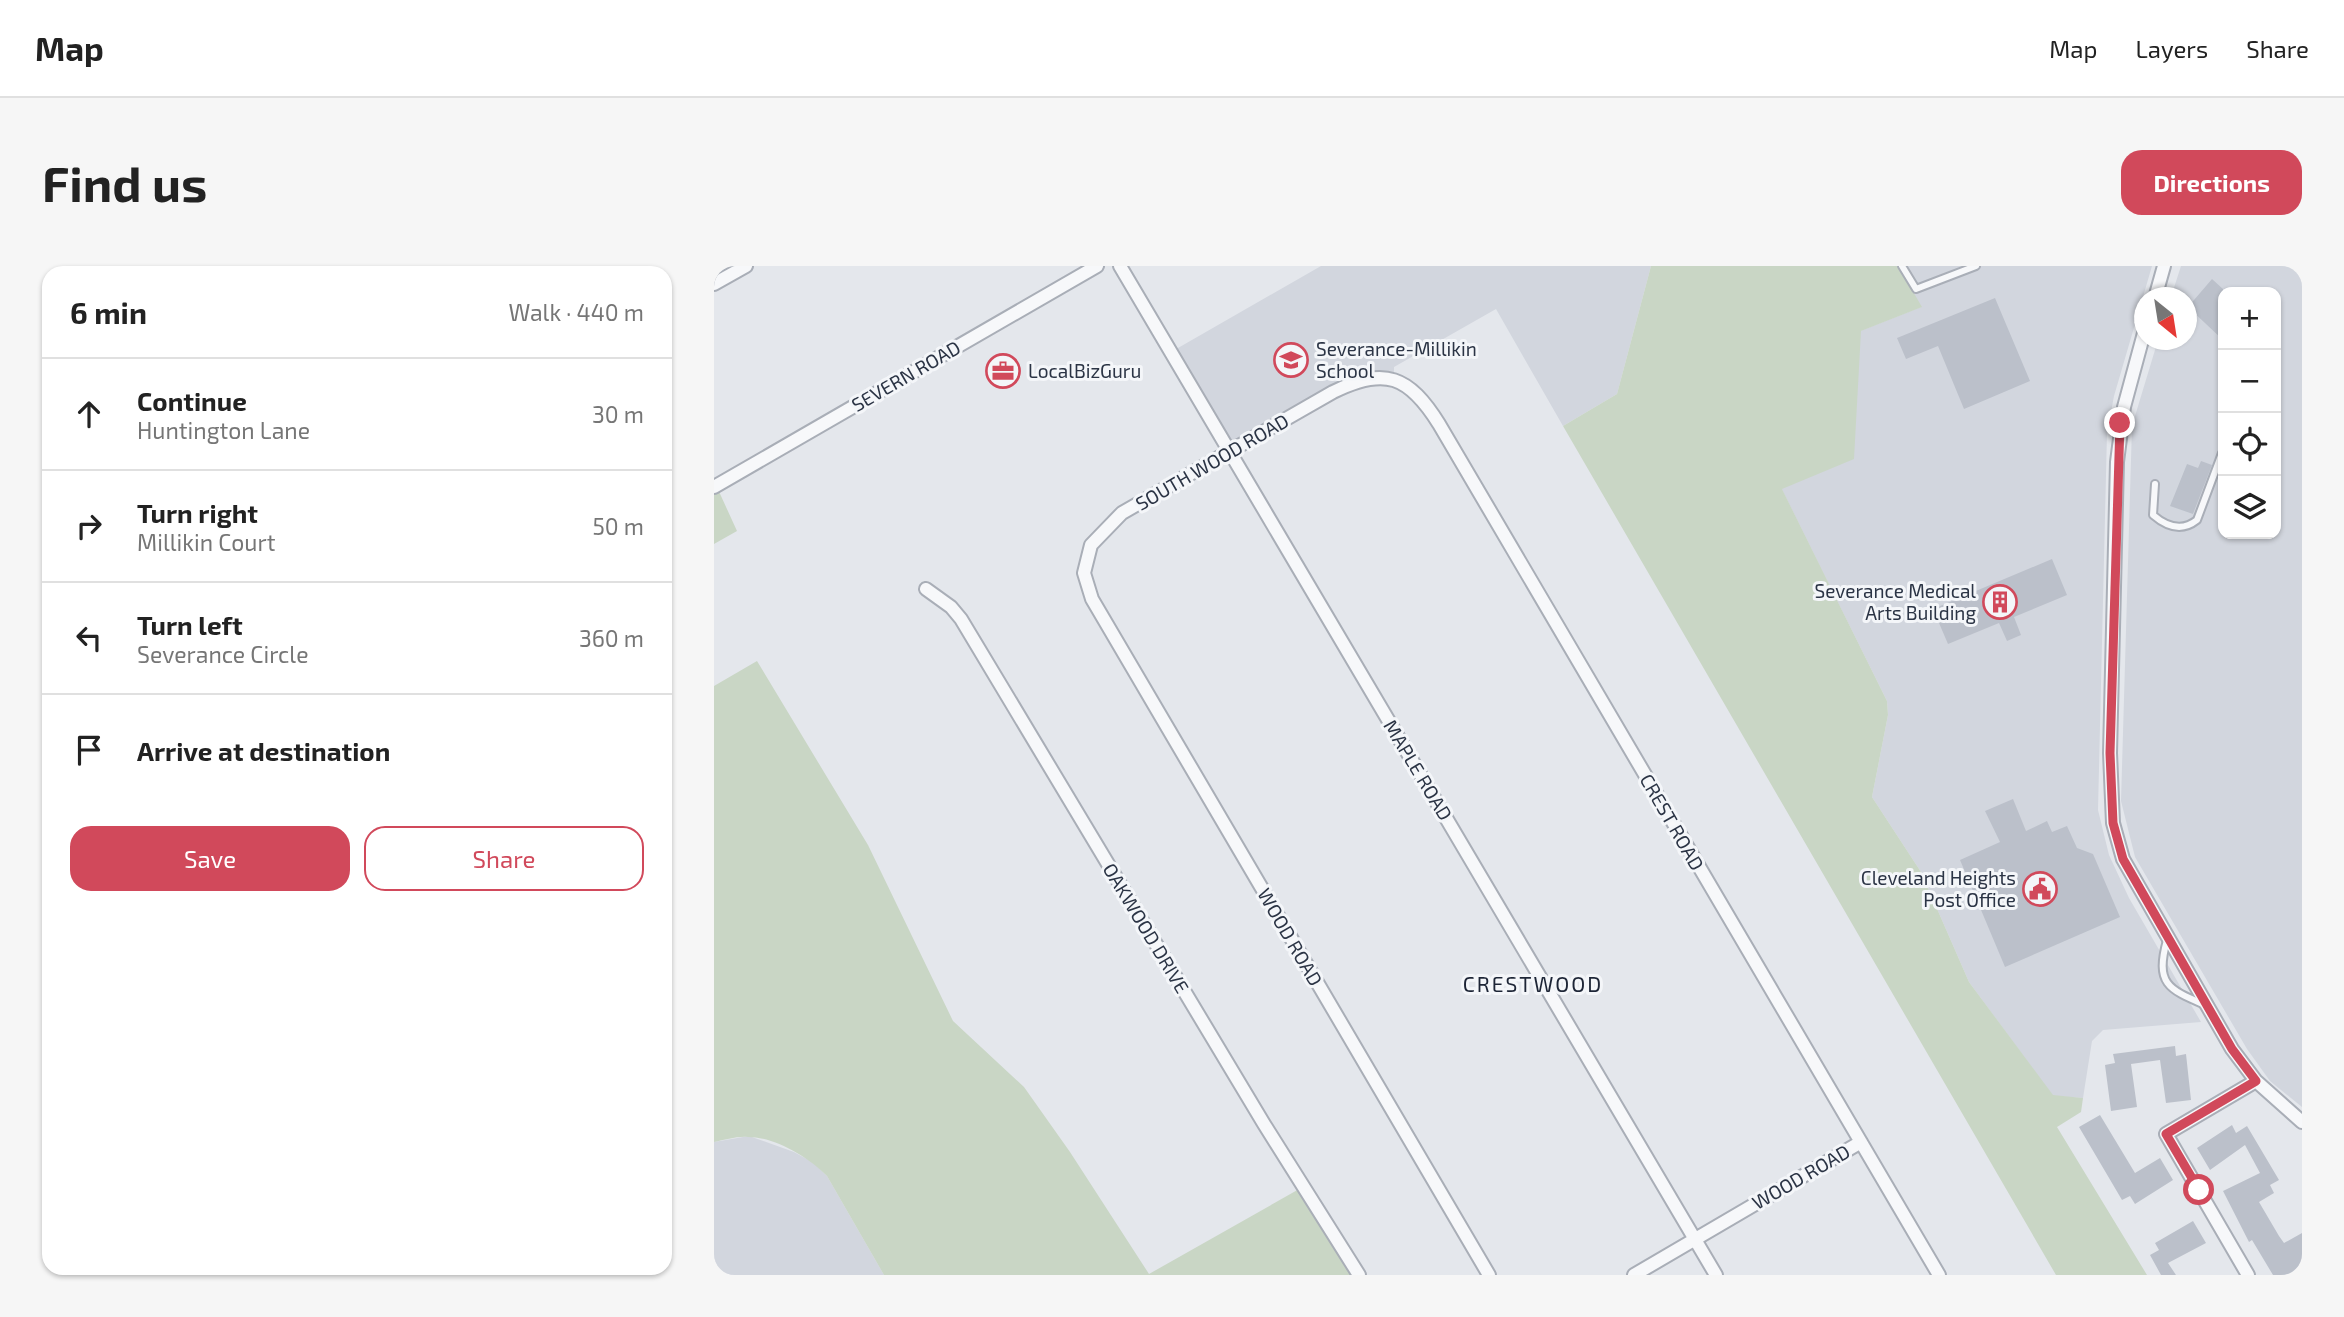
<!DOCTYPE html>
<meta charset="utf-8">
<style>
:root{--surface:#fff;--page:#f6f6f6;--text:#222;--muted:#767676;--line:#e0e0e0;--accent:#d1495b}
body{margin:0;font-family:"Exo 2",sans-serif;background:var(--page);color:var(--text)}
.controls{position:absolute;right:21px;top:21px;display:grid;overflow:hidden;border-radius:14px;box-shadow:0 2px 5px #0004}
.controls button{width:63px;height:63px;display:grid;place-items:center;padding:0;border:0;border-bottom:2px solid var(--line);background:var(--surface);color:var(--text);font:35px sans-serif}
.compass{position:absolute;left:1420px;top:21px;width:63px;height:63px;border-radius:50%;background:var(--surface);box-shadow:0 2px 5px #0004;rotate:150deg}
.stop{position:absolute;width:21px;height:21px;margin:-16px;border:5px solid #d1495b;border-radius:50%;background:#fff}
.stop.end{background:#d1495b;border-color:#fff;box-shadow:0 2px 7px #0008}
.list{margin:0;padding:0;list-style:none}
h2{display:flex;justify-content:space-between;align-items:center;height:91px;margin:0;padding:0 28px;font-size:30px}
h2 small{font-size:23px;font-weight:400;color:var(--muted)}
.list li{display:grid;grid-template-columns:46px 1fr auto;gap:21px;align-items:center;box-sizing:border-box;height:112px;padding:0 28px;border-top:2px solid var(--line)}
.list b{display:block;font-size:26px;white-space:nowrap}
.list p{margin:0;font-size:23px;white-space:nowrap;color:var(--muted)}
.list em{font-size:23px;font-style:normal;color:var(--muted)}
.actions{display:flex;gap:14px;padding:21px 28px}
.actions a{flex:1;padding:16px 0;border:2px solid var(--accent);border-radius:21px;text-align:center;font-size:24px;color:var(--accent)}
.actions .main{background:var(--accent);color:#fff}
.icon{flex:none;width:38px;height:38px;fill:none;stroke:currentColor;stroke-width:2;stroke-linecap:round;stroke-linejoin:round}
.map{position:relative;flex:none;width:1588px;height:1009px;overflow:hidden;border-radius:21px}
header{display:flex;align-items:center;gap:42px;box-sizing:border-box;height:98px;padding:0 35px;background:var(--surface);border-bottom:2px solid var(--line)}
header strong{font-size:33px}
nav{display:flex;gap:38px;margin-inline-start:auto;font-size:24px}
.intro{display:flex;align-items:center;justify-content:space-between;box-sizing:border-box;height:168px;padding:0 42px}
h1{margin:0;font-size:49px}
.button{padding:18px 32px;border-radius:21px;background:var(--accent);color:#fff;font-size:24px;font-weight:700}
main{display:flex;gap:42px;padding:0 42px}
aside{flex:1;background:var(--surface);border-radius:21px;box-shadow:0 2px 5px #0004}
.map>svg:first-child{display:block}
.built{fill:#d2d6de;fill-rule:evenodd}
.green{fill:#c9d6c5}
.building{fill:#bbc0ca}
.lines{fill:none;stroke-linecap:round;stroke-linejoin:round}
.lane-casing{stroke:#a9aeb7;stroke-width:10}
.street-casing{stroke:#a9aeb7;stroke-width:16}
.lane{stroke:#f7f8fa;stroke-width:6}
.street{stroke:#f7f8fa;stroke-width:12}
.route{stroke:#d1495b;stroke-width:9}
.labels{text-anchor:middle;stroke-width:6;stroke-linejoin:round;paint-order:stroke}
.poi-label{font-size:19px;fill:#2b3445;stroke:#f4f6f9;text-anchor:start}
.street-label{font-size:19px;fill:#2b3445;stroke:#f4f6f9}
.neighbourhood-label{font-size:21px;letter-spacing:2px;fill:#1d2536;stroke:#f4f6f9}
</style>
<header>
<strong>Map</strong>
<nav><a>Map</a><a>Layers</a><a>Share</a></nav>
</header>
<div class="intro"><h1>Find us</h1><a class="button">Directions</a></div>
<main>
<aside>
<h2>6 min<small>Walk · 440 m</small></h2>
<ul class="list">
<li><svg class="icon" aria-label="ahead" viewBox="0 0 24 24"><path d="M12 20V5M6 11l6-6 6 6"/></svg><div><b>Continue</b><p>Huntington Lane</p></div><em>30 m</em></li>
<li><svg class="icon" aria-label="right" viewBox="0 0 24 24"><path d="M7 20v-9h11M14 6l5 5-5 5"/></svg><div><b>Turn right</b><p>Millikin Court</p></div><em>50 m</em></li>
<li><svg class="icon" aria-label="left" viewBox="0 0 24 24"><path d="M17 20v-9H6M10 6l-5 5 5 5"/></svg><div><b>Turn left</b><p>Severance Circle</p></div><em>360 m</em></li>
<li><svg class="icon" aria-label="arrive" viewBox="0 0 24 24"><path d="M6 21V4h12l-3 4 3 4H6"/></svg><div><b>Arrive at destination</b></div></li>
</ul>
<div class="actions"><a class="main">Save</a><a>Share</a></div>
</aside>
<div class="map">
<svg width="1588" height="1009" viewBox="0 0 1588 1009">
<rect width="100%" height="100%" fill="#e4e7ec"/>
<path class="built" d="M607,0H937L903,128L849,160L782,43L680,101V114L649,113L516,186L457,86Z
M1184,0H1438L1400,130L1393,167L1384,544L1395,589L1415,632L1487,756L1389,764L1378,775L1369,832L1339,830L1255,716L1207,606L1158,531L1174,449L1173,435L1015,117L1207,41Z
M1467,0H1588V841L1556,815L1533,783L1421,591L1407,535L1418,160L1444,74H1472V32L1457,31ZM1509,26H1562V268H1509Z
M35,870L80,886L100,897L113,910L170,1009H0V876Z"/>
<path class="green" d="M937,0H1184L1208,41L1147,65L1140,193L1068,223L1173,435L1174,449L1158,531L1207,606L1255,716L1339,829L1369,832L1367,846L1343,861L1433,1009H1342L849,160L903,128Z
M2,219L23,265L0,278V221Z
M43,395L154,579L239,755L310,821L356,886L435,1008L594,918L649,1009H170L113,910C94,891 61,871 34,871C23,870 11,874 0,876V420Z"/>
<path class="building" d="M1498,13L1509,23V74L1474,41Z
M1281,32L1316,115L1250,143L1224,80L1192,93L1183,72Z
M1487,195L1498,199L1479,248L1456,240L1473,198L1484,202Z
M1338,293L1353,329L1300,351L1307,369L1293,375L1285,357L1234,378L1219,343Z
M1299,533L1312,565L1333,555L1338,566L1353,560L1363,582L1379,588L1406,651L1291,701L1246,594L1286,576L1271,545Z
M1461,780L1462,790L1472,788L1477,834L1452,837L1446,794L1417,798L1423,841L1397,845L1391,799L1401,797L1399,788Z
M1386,849L1421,907L1446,892L1459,914L1421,938L1416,930L1408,934L1365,861Z
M1518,859L1522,867L1533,860L1565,914L1556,919L1560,927L1545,936L1565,970L1570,977L1588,967V1006L1583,1009H1559L1538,974L1535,976L1509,925L1546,907L1531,879L1496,904L1483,882Z
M1479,955L1492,977L1454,997L1462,1009H1447L1436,989L1445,984L1441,977Z"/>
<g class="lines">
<g class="lane-casing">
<path id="lane" d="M1188,0L1202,23L1262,0
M1441,218L1439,249C1453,261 1468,266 1483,254L1508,187
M1453,674C1441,718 1454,723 1491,739"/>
</g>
<g class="street-casing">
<path id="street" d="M406,0L1002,1009
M0,18L32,0
M1441,32L1450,0
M1430,67L1410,141L1403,196L1396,487L1399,557L1409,593L1518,783L1542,815L1588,856
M0,221L383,0
M212,323L237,341L247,353L550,858L645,1009
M775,1009L378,333L370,307L377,279L408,247L619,126C671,100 695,110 725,158L1225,1009
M920,1009L1147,876
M1534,1009L1452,868L1542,815"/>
</g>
<use href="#lane" class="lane"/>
<use href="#street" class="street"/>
</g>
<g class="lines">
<path class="route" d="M1406,157L1396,487L1399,557L1409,593L1518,783L1542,815L1452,868L1485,924"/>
</g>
<defs>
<g id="school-ring" transform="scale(1.75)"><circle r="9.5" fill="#f4f6f9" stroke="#d1495b" stroke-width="1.5"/><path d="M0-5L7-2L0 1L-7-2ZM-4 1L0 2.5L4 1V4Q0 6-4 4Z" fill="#d1495b"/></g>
<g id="office-ring" transform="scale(1.75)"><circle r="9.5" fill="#f4f6f9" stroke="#d1495b" stroke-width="1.5"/><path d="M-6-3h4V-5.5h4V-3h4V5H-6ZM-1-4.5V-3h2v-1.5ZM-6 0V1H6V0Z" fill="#d1495b"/></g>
<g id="building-ring" transform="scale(1.75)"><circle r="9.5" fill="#f4f6f9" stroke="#d1495b" stroke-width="1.5"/><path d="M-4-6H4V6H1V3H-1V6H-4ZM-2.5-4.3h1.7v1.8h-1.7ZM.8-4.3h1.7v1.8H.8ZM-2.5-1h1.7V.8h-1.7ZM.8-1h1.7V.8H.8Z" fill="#d1495b"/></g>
<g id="civic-ring" transform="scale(1.75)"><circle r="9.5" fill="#f4f6f9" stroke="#d1495b" stroke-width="1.5"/><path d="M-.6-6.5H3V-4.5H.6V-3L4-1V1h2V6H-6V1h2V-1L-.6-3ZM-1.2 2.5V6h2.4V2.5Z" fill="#d1495b"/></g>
</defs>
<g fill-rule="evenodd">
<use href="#school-ring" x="577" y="94"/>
<use href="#office-ring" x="289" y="105"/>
<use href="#building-ring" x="1286" y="336"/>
<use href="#civic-ring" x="1326" y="623"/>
</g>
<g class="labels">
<g class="poi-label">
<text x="602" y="90">Severance-Millikin<tspan x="602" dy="22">School</tspan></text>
<text x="314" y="112">LocalBizGuru</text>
<text x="1262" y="332" text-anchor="end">Severance Medical<tspan x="1262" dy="22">Arts Building</tspan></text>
<text x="1302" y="619" text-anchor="end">Cleveland Heights<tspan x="1302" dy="22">Post Office</tspan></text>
</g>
<g class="street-label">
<text transform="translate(192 110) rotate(-30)" y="7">SEVERN ROAD</text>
<text transform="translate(498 196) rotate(-30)" y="7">SOUTH WOOD ROAD</text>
<text transform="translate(704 504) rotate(59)" y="7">MAPLE ROAD</text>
<text transform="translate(958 556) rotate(60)" y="7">CREST ROAD</text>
<text transform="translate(432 662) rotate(59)" y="7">OAKWOOD DRIVE</text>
<text transform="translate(576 671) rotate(60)" y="7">WOOD ROAD</text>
<text transform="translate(1087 911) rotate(-30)" y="7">WOOD ROAD</text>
</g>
<g class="neighbourhood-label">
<text x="819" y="726">CRESTWOOD</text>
</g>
</g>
</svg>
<div class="controls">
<button>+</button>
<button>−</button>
<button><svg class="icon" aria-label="locate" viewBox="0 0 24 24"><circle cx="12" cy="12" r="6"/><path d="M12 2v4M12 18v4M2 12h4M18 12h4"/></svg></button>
<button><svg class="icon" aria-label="layers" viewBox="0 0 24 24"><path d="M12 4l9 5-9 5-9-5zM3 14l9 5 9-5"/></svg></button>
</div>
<svg class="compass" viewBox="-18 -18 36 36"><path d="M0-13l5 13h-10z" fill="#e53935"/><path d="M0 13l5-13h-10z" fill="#767676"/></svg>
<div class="stop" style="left:1485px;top:924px"></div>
<div class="stop end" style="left:1406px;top:157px"></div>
</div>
</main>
